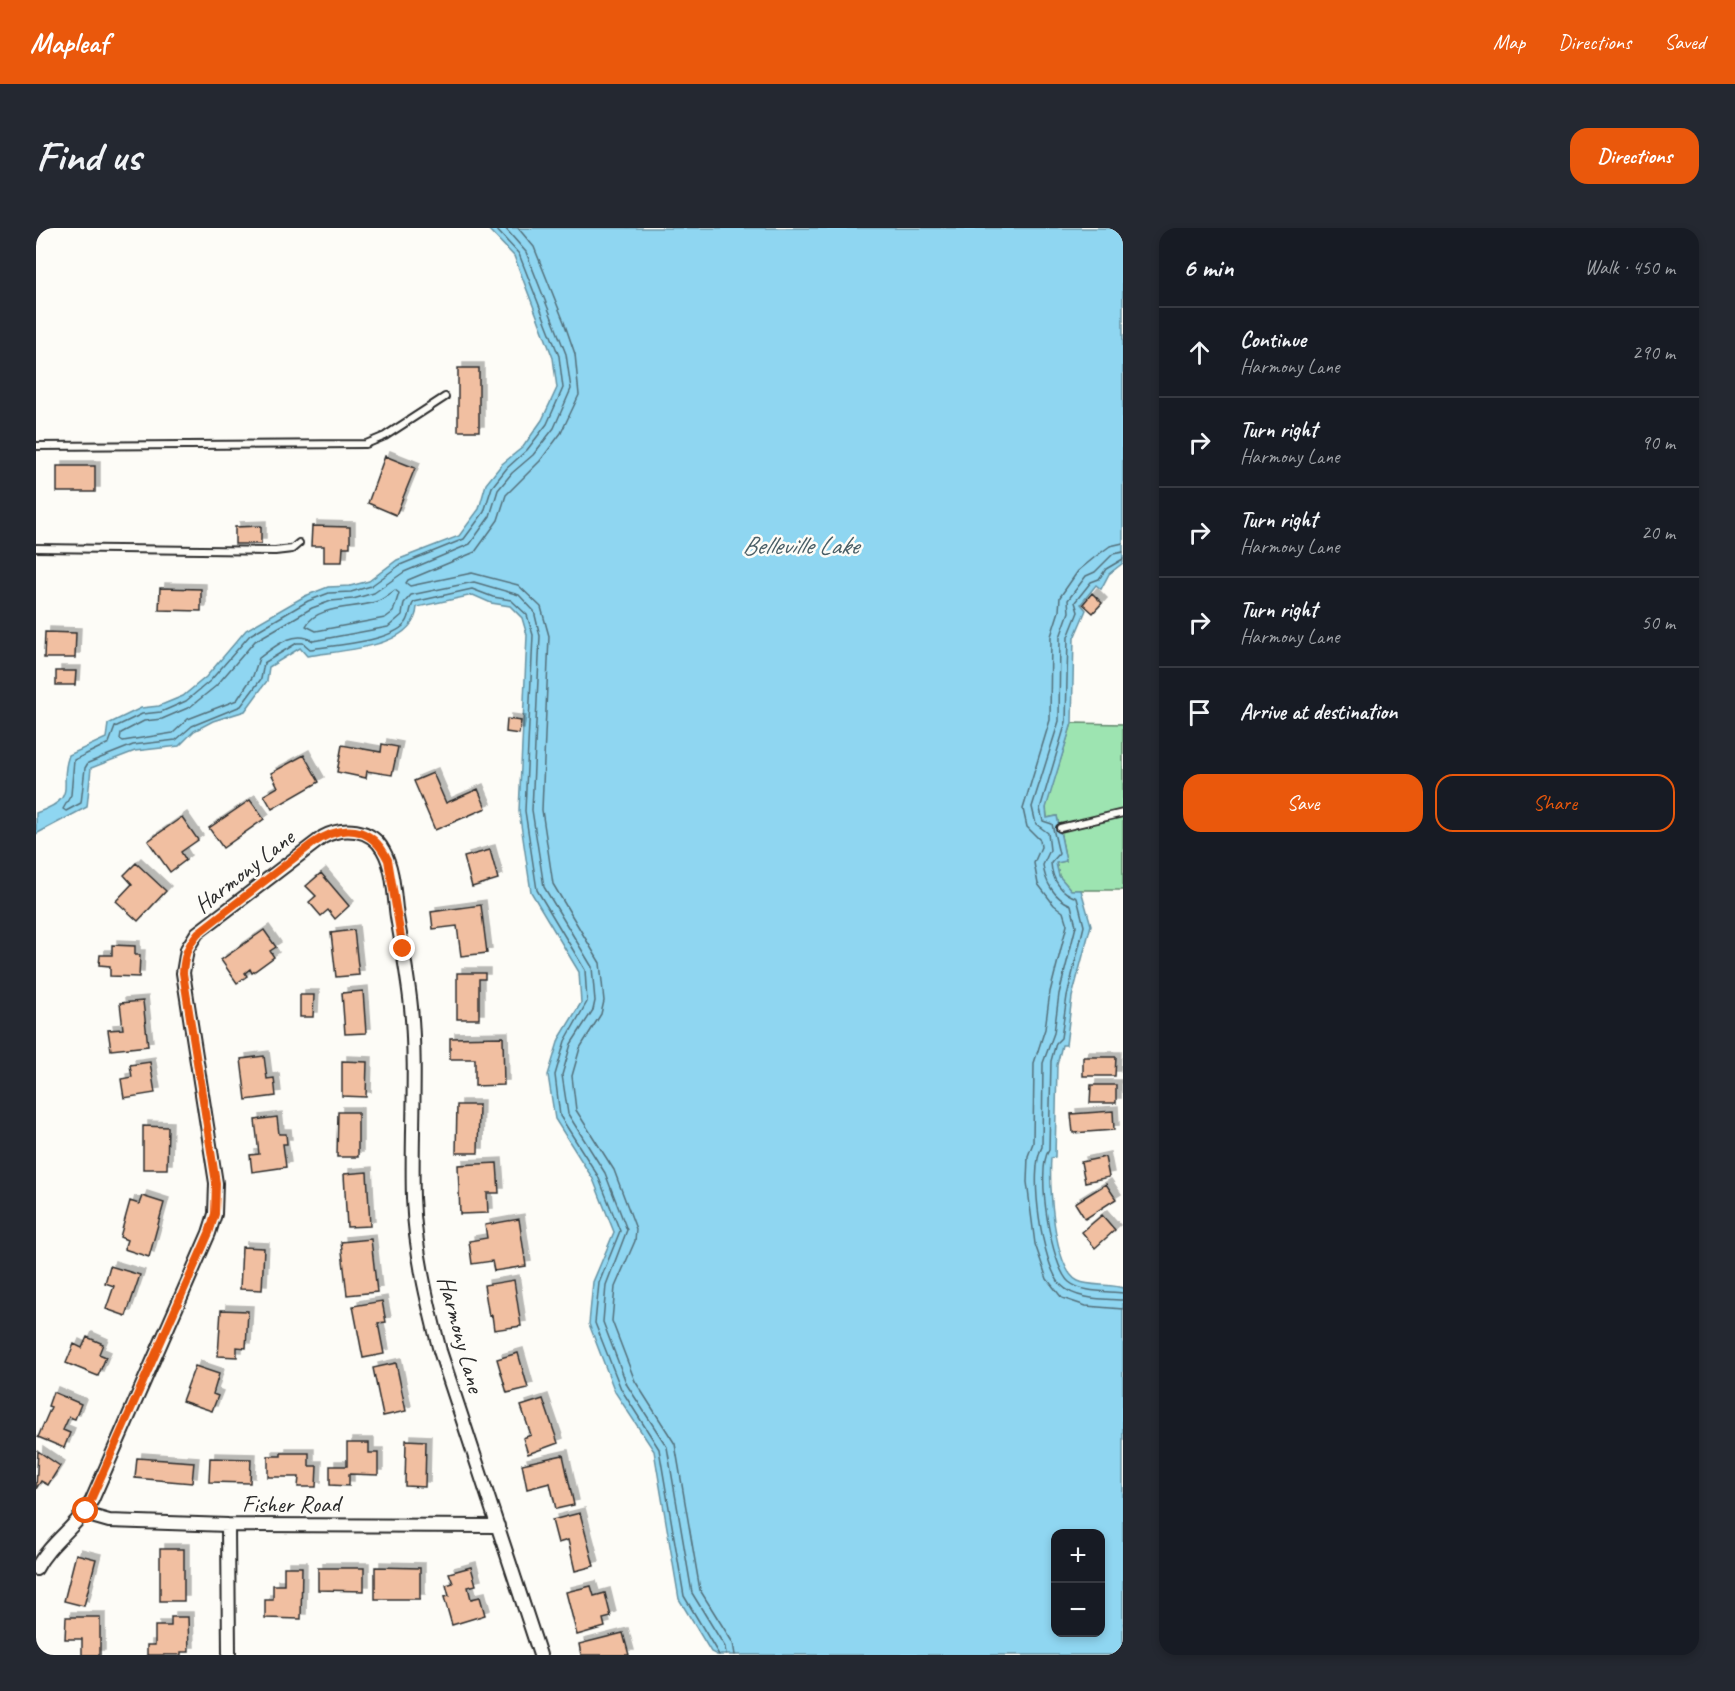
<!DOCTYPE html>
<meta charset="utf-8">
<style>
:root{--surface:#171b24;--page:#242831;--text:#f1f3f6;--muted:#9ea1a6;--line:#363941;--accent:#ea580c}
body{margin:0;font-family:Caveat,sans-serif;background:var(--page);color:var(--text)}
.controls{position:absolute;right:18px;bottom:18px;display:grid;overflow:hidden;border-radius:12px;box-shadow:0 3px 9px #0003}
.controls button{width:54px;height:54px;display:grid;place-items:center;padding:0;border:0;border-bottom:2px solid var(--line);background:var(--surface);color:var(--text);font:30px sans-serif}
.stop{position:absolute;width:18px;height:18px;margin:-14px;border:4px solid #ea580c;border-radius:50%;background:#fff}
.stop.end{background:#ea580c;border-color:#fff;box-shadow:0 2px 6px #0008}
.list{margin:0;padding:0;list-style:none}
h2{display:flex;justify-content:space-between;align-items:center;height:78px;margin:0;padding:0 24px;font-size:26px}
h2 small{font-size:20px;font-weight:400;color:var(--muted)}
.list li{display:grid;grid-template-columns:39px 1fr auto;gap:18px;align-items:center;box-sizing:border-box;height:90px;padding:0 24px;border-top:2px solid var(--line)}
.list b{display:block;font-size:22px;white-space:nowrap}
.list p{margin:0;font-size:20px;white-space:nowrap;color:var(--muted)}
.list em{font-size:20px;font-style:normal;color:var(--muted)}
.actions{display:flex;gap:12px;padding:18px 24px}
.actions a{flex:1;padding:14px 0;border:2px solid var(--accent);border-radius:18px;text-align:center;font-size:21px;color:var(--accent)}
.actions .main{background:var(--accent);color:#fff}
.icon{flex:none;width:33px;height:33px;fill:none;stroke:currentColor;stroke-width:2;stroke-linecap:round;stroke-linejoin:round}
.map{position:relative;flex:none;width:1087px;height:1427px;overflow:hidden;border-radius:18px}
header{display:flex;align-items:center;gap:36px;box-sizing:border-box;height:84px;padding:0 30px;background:var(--accent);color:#fff}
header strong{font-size:28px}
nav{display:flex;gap:33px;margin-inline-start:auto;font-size:21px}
.intro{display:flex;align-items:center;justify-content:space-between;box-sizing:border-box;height:144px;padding:0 36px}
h1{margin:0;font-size:42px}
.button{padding:15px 27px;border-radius:18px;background:var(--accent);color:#fff;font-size:21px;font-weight:700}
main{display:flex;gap:36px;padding:0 36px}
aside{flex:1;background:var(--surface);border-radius:18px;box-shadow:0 3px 9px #0003}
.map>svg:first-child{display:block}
.green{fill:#9de4b1;stroke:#64886e;stroke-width:1.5}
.water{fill:#8fd6f1;stroke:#6792a2;stroke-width:1.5;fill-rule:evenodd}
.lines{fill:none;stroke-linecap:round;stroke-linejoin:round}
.shore{stroke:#536f7a;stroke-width:1.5}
.building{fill:#f1bfa1;stroke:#2b2b2b;stroke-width:1.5;filter:url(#shadow)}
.lane-casing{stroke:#2b2b2b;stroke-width:10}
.street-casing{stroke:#2b2b2b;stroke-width:16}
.lane{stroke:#fdfcf7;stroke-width:6}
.street{stroke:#fdfcf7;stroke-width:12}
.route{stroke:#ea580c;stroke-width:8}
.labels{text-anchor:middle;stroke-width:5;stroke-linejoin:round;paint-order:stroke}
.street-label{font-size:24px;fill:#2b2b2b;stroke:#fdfcf7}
.water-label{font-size:26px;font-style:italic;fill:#495e66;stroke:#fdfcf7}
</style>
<header>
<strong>Mapleaf</strong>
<nav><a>Map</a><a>Directions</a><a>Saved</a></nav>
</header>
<div class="intro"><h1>Find us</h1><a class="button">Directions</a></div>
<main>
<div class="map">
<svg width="1087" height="1427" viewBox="0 0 1087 1427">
<defs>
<filter id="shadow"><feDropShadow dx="5" dy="-5" stdDeviation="0" flood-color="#0004"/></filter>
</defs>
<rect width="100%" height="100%" fill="#fdfcf7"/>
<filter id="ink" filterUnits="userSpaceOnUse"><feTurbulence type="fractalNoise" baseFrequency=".0167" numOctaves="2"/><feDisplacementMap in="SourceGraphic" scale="12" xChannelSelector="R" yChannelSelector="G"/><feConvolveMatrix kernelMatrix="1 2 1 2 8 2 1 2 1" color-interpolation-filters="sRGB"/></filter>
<g filter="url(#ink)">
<path class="green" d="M1036,495L1087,496V662H1035L1023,648L1020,635L1030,633L1021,588L1011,590L1010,578Z"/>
<path class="water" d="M451,0H1087V335L1073,346L1065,361L1060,357L1045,376L1050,382L1038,410L1036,495L1010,580L1011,590L1021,588L1030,633L1020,635L1023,648L1035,662H1045L1055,697L1036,769L1030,817H1026L1021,837L1019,929L1015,930C1013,954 1017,1041 1042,1053C1055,1059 1072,1055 1087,1060V1427H681L675,1424L643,1371L618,1223L579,1164L553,1096L557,1054L578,1004L557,951L519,891L512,847L523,811L545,775L543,744L495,664L483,583L491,407L486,390L474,378L455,375L437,367L381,379C379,421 304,422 271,428L264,420L233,439L231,453L209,483L177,493L158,503L143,518L99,523L55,540L51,579L0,606V585C45,569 21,559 33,527L70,510L72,496L105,480L123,478L147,468L170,449L210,402L269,368L292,359L314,358L333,353L361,332L423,308L443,281L450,256L466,236L487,219L506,192L521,160L517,130L478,28ZM1020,1306H1064V1404H1020Z"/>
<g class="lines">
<path class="shore" d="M459,0L483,26L523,128L527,160L511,196L491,222L471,240L456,259L448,284L428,311L364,337L335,358L315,364L293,365L272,373L214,407L174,453L150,473L125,484L106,486L79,499L73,515L38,532L35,567L27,581L30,583L45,575L49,540L52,535L97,517L140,512L156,498L205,478L225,451L228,435L261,415H267L274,421C299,417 349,414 367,398C376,391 372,381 378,374L436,361L457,369L475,372L491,387L497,407L489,583L501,662L549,742L551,774L529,813L519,847L524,888L562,948L584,1003L563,1055L559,1095L585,1161L623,1221L648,1368L683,1427
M469,0L490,24L530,126L535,161L518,200L497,227L476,245L462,262L454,288L434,316L368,344L338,365L317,371L295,373L276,380L219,413L180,458L154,479L126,491L108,493L85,505L84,511L87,513L137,505L152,491L201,472L217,448L223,430C239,418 259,401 277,413L352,399L366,387L368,375L375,367L438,354L483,367L498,383L504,408L496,582L508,659L556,739L559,773L557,782L535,816L526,847L532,886L569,945L591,1002L570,1057L567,1094L591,1157L631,1219L656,1365L689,1419L690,1427
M482,0L498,19L528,94L539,126L543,167L525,205L504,233L470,267L462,292L439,324L372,352L370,355L374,358L436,345L482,357L505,379L513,408L506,582L517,656L564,735L568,773L565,786L544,820L536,848L540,882L578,942L600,1001L599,1013L579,1059L576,1093L599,1153L639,1216L664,1362L697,1415L699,1427
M1087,315L1074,318L1059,329L1042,343L1024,369L1023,383L1015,408L1014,492L987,581L991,599L1004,612L1005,619L998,635L1002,656L1018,677L1027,684L1031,697L1014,764L1009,801L998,835L997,915L992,928L991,954L999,1016L1011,1051L1026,1070L1050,1078L1087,1081
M1087,324L1077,326L1059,344L1050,348L1032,372L1033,384L1024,409L1023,493L996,579L1000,596L1012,605L1014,622L1007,637C1009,654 1018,670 1035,677L1040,698L1023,766L1018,805L1007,835L1006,919C992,942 1006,1037 1025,1057C1039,1072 1068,1071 1087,1072
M1087,331L1070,341L1063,351L1055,354L1039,374L1042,384L1032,409L1030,494L1004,581L1007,593L1016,596L1023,626L1015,635C1016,652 1025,665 1041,670L1048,698L1031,768L1025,810L1020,815L1015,833L1013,922C999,941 1015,1039 1033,1054C1046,1065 1071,1063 1087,1065
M359,362L363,365L357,384L349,390L280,403L270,398C280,377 320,381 339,374C347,372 353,366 359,362Z"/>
</g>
<path class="building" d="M422,140H443V203H422Z
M349,228L379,240L360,287L332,275Z
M21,238H59V264H21Z
M225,298V316H199V299Z
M276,298L314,299V319H307L306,334H288V318H275Z
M124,360L165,361V383L123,382Z
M1056,365L1066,375L1057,385L1047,376Z
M9,404L40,405L39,430H8Z
M20,443H40L39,457H20Z
M471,491L485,493L483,506L470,504Z
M346,516L362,519L356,547L331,543L330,550L301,544L306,517L345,524Z
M268,527L283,554L236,581L228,567L242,559L235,545Z
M397,545L410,575L442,561L450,580L399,602L378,553Z
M214,572L228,591L187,620L173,600Z
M146,589L162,612L145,624L150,632L134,644L112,613Z
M454,622L462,651L436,659L428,629Z
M100,635L130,663L102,693L80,673L96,656L88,647Z
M285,645L313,678L299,691L292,682L285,688L273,674L280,668L270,658Z
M445,677L451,725L425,728L421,698L397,701L395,684Z
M228,702L240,719L234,723L238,729L216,745L214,741L209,745L211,748L201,755L185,732Z
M318,702L323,747L300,749L295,705Z
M76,717L99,718V727H104L103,749L74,748V738L63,737L64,727H76Z
M421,745H449V751H443V791H421Z
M327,763L330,805L309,806L306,765Z
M264,767H278L277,789H264Z
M107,773L112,818L75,822L72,802L87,801L84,775Z
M467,809L468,857L439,858V831H414V810Z
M228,828L231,851L238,850L240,868L210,872L205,831Z
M1047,829H1080L1079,848H1047Z
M306,833L331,834L330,869L306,868Z
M114,834L119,865L88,870L85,851L96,849L94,837Z
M1055,857H1080V875H1054Z
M421,877H443L442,925H420Z
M1077,883L1078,902L1037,905L1035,886Z
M302,884H322V929H301Z
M241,889L243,906H250L251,916H247L250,939L216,944L214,927L223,926L219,892Z
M107,898L132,899L131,941H107Z
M1069,929L1073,949L1049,954L1045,934Z
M461,935L463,965H451L452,985L424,986L422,937Z
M331,944L334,998L311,999L308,946Z
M1070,956L1080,971L1049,991L1039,975Z
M106,968L128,975L113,1029L88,1021L91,1012L84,1009L94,973L103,976Z
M1066,987L1079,1002L1059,1020L1046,1004Z
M483,991L490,1038L458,1043L456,1033L436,1036L433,1013L451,1010L449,997Z
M335,1011L341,1064L311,1067L305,1014Z
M206,1019L228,1020L226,1062L204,1061Z
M74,1038L104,1047L90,1088L70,1081L78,1058L69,1055Z
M478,1052L485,1098L458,1102L456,1087L453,1088L448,1057Z
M346,1073L350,1094L342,1095L348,1126L327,1130L317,1078Z
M185,1082L212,1083L210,1120L201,1119V1129L182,1128Z
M51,1109L67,1116L63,1126L70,1129L62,1148L30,1135L38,1116L46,1120Z
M482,1125L492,1160L471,1165L461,1131Z
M360,1135L370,1183L347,1188L337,1140Z
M159,1138L183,1146L177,1166L182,1168L176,1183L146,1173Z
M17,1164L45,1176L39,1191L33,1189L27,1202L34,1205L28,1220L2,1209L15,1179L12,1178Z
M507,1171L522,1215L492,1226L487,1210L495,1207L485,1178Z
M370,1212L390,1213L389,1259L369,1258Z
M311,1215H333V1225H342V1247L313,1246V1258L294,1257V1238H311Z
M2,1223L24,1238L12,1257L5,1253L0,1261Z
M245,1225H273V1238H281L280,1259H262L263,1249H232V1228H245Z
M527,1227L538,1277L520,1281L514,1255L491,1261L486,1236Z
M101,1230L158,1234L156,1255L99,1250Z
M174,1230L215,1231L214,1255L173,1254Z
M544,1285L558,1338L539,1343L532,1312L522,1315L516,1292Z
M124,1321H148V1373H124Z
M40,1326L60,1331L48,1378L28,1373Z
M248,1339H266L265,1391L229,1390V1372H237V1357H248Z
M339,1339L384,1340V1371H339Z
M435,1339L440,1357L432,1359L435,1371L444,1369L449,1387L416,1397L408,1369L413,1368L410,1357L417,1355L413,1345Z
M282,1340H328V1363L282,1362Z
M555,1358L558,1368L569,1365L575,1389L567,1391L569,1399L541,1407L530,1364Z
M30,1389H64V1427H46V1411H29Z
M135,1389H152L153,1424H145V1427H111V1417H119V1398H135Z
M587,1405L593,1427H545L543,1416Z"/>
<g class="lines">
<g class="lane-casing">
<path id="lane" d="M0,218L330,216L349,208L409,169
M0,320L239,323L256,321L263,315
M1024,600L1087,585"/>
</g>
<g class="street-casing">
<path id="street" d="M50,1283L59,1289L73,1293L192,1297L462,1298
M192,1297L193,1427
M0,1341C14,1314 42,1298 56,1272L173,1005L179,986L180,955L147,745L151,721L161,705L287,609C307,598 335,600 347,622C358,641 358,668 361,689C366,718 372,749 375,779C381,842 375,907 377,970C379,1022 391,1073 404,1123L504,1427"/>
</g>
<use href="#lane" class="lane"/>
<use href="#street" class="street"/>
</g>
</g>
<g class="lines" filter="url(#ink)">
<path class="route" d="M50,1283L173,1005L179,986L180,955L147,745C148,729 151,718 162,705L276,616C306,595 335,597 352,632L367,721"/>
</g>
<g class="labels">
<g class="street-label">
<text transform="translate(208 643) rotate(-38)" y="8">Harmony Lane</text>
<text transform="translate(425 1106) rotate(75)" y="8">Harmony Lane</text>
<text x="255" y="1284">Fisher Road</text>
</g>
<g class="water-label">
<text x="764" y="326">Belleville Lake</text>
</g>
</g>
</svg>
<div class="controls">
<button>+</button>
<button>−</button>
</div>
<div class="stop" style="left:50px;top:1283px"></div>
<div class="stop end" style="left:367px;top:721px"></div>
</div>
<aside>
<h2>6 min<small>Walk · 450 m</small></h2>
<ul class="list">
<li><svg class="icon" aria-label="ahead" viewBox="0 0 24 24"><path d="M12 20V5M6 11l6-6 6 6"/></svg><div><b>Continue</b><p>Harmony Lane</p></div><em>290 m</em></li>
<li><svg class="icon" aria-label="right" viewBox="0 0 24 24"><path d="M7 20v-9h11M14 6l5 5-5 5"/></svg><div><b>Turn right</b><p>Harmony Lane</p></div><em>90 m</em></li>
<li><svg class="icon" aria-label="right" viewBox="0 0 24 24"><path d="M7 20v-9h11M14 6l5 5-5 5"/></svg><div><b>Turn right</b><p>Harmony Lane</p></div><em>20 m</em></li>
<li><svg class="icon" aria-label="right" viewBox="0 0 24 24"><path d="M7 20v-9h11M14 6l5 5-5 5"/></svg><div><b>Turn right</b><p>Harmony Lane</p></div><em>50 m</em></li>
<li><svg class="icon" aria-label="arrive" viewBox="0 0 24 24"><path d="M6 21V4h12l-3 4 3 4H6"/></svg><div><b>Arrive at destination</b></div></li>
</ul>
<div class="actions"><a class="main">Save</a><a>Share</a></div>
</aside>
</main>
